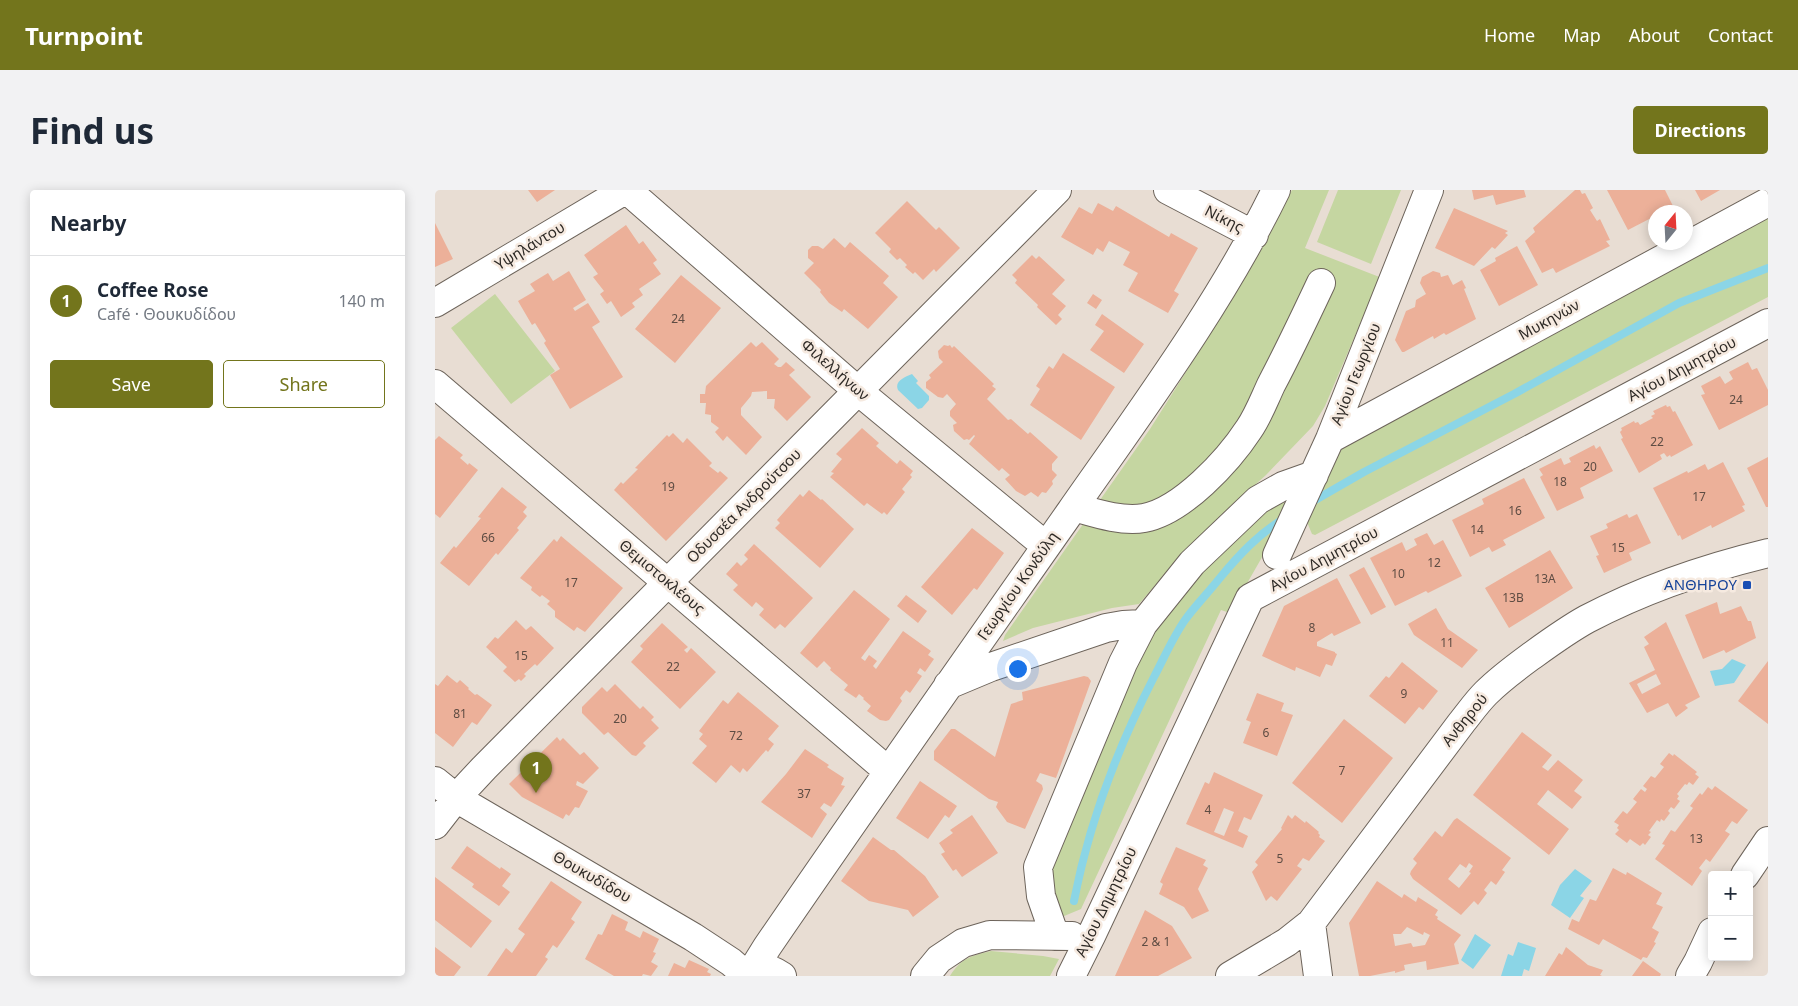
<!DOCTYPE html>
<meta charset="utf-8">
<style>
:root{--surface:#fff;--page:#f2f2f3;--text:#1f2937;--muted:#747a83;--line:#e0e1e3;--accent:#73751c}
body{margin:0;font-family:"Noto Sans",sans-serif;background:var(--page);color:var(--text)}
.controls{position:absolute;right:15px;bottom:15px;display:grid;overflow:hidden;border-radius:5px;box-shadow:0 2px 12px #0003}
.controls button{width:45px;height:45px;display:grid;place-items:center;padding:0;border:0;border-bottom:1px solid var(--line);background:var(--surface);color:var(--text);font:25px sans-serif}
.compass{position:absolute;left:1213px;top:15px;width:45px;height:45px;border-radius:50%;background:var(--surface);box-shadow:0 2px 12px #0003;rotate:18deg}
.you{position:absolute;left:582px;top:478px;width:18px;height:18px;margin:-12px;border:4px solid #fff;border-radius:50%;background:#1a73e8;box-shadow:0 0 0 8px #1a73e833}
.badge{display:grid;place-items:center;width:32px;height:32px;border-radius:50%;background:var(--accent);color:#fff;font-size:16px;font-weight:700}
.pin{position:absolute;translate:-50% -41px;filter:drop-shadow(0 1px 2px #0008)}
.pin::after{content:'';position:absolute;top:26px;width:18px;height:15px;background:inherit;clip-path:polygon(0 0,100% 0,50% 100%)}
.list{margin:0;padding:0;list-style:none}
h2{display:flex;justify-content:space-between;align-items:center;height:65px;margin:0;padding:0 20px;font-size:21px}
h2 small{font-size:16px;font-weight:400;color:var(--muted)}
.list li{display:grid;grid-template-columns:32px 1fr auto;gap:15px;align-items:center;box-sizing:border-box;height:90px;padding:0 20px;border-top:1px solid var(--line)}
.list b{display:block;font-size:19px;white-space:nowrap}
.list p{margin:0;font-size:16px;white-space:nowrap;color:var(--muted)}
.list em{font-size:16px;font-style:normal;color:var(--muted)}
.actions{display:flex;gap:10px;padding:15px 20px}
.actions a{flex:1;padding:11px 0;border:1px solid var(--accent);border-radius:5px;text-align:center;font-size:18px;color:var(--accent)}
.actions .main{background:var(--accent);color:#fff}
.map{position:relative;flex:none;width:1333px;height:786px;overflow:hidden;border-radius:5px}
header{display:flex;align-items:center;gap:30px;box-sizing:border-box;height:70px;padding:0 25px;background:var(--accent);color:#fff}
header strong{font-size:24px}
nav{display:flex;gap:28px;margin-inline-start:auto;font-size:18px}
.intro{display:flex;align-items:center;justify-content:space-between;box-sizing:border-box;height:120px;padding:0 30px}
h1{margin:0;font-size:35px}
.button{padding:12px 22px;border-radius:5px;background:var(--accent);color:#fff;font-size:18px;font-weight:700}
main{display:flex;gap:30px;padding:0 30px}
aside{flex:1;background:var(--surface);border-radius:5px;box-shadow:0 2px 12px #0003}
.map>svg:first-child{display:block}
.green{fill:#c5d6a1}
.water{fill:#8bd5e6}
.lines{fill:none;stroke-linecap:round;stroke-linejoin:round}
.stream{stroke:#8bd5e6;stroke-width:8}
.building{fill:#ecb099;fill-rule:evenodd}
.minor-casing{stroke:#6d645b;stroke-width:30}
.minor{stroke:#fff;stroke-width:28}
.transit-dot{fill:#1a4fb4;stroke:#f6eae0;stroke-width:2}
.labels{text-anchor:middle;stroke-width:5;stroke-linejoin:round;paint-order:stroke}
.number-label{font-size:12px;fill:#5e4c43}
.street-label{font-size:15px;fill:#2e2a26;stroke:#f6eae0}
.transit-label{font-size:15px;fill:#164399;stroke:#f6eae0;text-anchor:end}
</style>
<header>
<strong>Turnpoint</strong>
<nav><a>Home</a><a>Map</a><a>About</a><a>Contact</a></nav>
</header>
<div class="intro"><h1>Find us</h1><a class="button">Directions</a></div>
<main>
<aside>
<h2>Nearby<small></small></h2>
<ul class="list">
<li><span class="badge">1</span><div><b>Coffee Rose</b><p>Café · Θουκυδίδου</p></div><em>140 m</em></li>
</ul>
<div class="actions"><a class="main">Save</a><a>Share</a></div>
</aside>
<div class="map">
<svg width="1333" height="786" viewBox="0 0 1333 786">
<rect width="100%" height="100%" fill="#e8ddd3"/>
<path class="green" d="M857,0H894L870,58L947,88L928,127L890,216L878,236L831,285L785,326L741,371L704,414L677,418L598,438L568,451L570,445L715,239L795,112L815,73Z
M903,0H966L936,74L882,52Z
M1333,26V107L880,345L877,344L872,332L873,326L907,257Z
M60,104L120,181L76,214L16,138Z
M837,309L852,314L826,369L795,423L786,420L646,719L622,729L609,678L701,461L748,393Z
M556,761L608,766L624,769L615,786H515C526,768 536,766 556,761Z"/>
<path class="water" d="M477,184L483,191L481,193L494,206V210L487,218L483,219L463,200C459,191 470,187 477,184Z
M1297,469L1311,475L1299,493L1280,496L1275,481L1287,479Z
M1140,679L1157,691L1145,706L1149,708L1135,728L1116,715L1125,695Z
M1040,744L1056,755L1038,779L1026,770Z
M1083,752L1101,758L1094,781L1089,779L1087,786H1066L1073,764L1078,766Z"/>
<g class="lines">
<path class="stream" d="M875,313L929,282L1079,204L1244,113L1333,78
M639,711C654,633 683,557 719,487C729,468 738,447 750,430C760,416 773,403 784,389C803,366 824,343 850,328"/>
</g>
<path class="building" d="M93,0H120L102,12Z
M1037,0H1089L1091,7L1061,15L1058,5L1039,10Z
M1140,0H1145L1147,4L1150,3L1158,18L1155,20L1162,31L1165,29L1175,50L1171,51L1175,56L1121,83L1118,78L1107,83L1090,51L1100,42L1098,38Z
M1172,0H1230L1238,16L1226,22H1220V26L1193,40Z
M1260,0H1285L1266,11Z
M472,11L501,40L504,37L525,58L501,82L499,79L488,90L480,82L478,84L470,77L472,75L465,68L462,70L454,62L456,59L440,43Z
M663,13L678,21L681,16L734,47L736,43L763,58L739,101L744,104L733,123L693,101L703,83L688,75L695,62L674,51L668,62L662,58L658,65L626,47L644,17L657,24Z
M1019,18L1073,41L1070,43L1073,45L1060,59L1057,57L1039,76L1000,58Z
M0,33L18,69L0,77Z
M191,35L204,54L208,51L222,70L218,73L226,84L204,99L208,105L197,113L200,117L186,127L176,111L172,114L165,104L169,101L158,87L163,84L149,65Z
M399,48L410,58L415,52L454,86L448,93L463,107L433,139L409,119L407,122L394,113L385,102L386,100L369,83L379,73L373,68V60L377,56H383L388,59Z
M1082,56L1103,95L1064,116L1045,80L1061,71L1060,68Z
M597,65L601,69L604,66L630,90L617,104L631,116L623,125L627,129L621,135L602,117L603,115L580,93L582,90L577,85Z
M134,81L151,110L138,118L140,121L153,113L165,132L157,137L188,187L135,219L115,185L125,179L109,153L111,151L100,133L97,135L83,111L100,101L95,94L113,83L118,91Z
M998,81L1005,83L1006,87L1013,85L1018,95L1027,90L1031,98L1029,99L1041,129L1011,145L1009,143L999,149L998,146L969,162H967L960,150L971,121L980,117L981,110L991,104L985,93L987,87Z
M246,85L286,118L240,173L200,139Z
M658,104L667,110L661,119L652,113Z
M667,124L709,154L689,183L655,160L669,141L660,135Z
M316,152L321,157L327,152L344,169L339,174L343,177H346L351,172L360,180L354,185L376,207L352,231L339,218L340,209H332V201L317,202L316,206L306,218V225L327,247L311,265L292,246L288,251L280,242L284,238L276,232V225L270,224L271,213H265V204H270L271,196Z
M509,155L513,156L515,155L517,158L519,156L559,194L557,196L561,199L552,209L573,230L576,229L593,244L595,242L623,267L617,274V280L622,285L617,291L618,294L611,303L607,302L603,307L596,302L590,306L581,301L570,289L575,285L567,278L564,281L534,254L540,246L539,245L534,250L532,249L529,250L519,241L518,235L522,233L515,226V221L521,214L512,204L508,208L503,207L491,198V192L496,188L494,185L508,172L504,168L503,161Z
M628,163L680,197L646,250L595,215L605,199L601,196L614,176L618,179Z
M1313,172L1317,180L1322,178L1333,200V215L1284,240L1266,205L1270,204L1266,196L1285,186L1290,194L1298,189L1294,182Z
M1231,215L1232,217L1235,216L1238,222L1240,221L1258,255L1236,267L1235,265L1232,267L1229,263L1225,265L1227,269L1204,283L1186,249L1188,248L1185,242L1187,240L1186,238L1199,231L1200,233L1203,232L1205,235L1218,228L1216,226L1220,224L1218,221Z
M427,238L444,253L441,256L462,274L465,270L478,281L475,285L477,287L467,299L470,302L452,325L449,322L447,324L432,313L429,316L395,287L399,283L396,282L407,269L401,264Z
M238,243L248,253L252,248L277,273L274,276L283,283L285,281L293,288L231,351L179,300L186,292L188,294L203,279L200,278L232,245L234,247Z
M4,246L28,265L25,268L33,275L34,273L43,280L5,328L0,324V250Z
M1159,255L1161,259L1165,256L1178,281L1145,298L1149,308L1122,321L1105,287L1108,285L1104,279L1126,268L1129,275L1136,272L1134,268Z
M1333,267V317H1331L1312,278Z
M1288,272L1310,315L1307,316L1310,321L1277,338L1276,335L1247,350L1245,345L1243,346L1218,298L1252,281L1253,283L1270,274L1273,280Z
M1089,288L1110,328L1068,350L1071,355L1057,362L1054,357L1035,367L1017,330L1049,314L1047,309Z
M67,297L92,317L88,322L92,326L82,338L84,340L63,365L61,363L34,396L5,373L19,356L21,358L46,328L43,327Z
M374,300L386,310L387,309L419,339L385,378L340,338L345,333L342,330L365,304L368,307Z
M1192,324L1194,328L1202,324L1216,353L1194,363L1197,370L1169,383L1161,366L1164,365L1155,346L1173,338L1171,334Z
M537,338L569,363L542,400L539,398L517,425L486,397Z
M992,343L999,355L1008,350L1027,386L993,403L991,401L960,416L935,368L967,352L971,361L982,355L979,349Z
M126,346L188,398L150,442L142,437L139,441L120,427V421L112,414L115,411L107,405L105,407L96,400L97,397L85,388L119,349L122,352Z
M319,354L378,408L350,438L345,434L340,439L324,425L329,419L321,412L317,417L298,400L303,395L291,384L302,372L306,376L313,369L309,365Z
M1115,360L1138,398L1074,438L1050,398Z
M929,377L951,417L936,425L914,385Z
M902,388L926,433L899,446L897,443L882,452V456L900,462V463L902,464L897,476L891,474L885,487L861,477L860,481L827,466L849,416Z
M419,400L455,429L426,468L430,471L434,465L442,471L438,476L441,479L468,441L496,461L493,465L499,469L490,482L485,478L482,483L487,486L475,503L471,500L465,508L467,511L454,530L451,531L445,530L432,521L436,516L428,509L429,508L424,504L421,508L409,500L413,495L395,480L396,478L389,471L382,478L365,463Z
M471,405L492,421L483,433L462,416Z
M1282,412L1285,424L1306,416L1313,431H1316L1321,448L1291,463L1289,460L1268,469L1250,425Z
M1001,418L1013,439L1043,460L1027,478L979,445L973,434Z
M81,430L91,440L96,436L119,458L102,476L100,474L89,484L91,486L86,491L84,489L80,492L68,481L72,477L51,457L60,447L63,449Z
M1231,432L1265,507L1250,515L1253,518L1241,527L1233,513L1212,523L1194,493L1220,480L1209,457L1214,454L1209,447ZM1221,484L1226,494L1207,504L1202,494Z
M227,433L253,457L249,460L252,463L256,458L281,482L245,519L196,472L208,459L205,456Z
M1333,471V534L1303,511Z
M967,472L1003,501L988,520L984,517L970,534L934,506L951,486L954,488Z
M12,485L22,493L25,490L34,498L33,499L40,505L42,504L57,515L42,535L37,532L18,557L0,543V494L3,496Z
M649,486L653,487L656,491L621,588L605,583L601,591L607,595L608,599L590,639L572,632L561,617L563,612L554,609L499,570V561L516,539H520L560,567L576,514L588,510L587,502Z
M180,494L205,519L208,516L219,527L216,530L224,538L208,553L211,556L201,566L197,565L173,542L169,545L147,523V517L167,497L172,502Z
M303,502L344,536L333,549L339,554L333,562L331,560L312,582L308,578L305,583L296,575L281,593L257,573L272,556L264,549L268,544L264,541L288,510L293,514Z
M822,503L849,513L846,521L858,525L842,566L808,553L816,532L811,530Z
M909,529L958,568L907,633L857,593Z
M1087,542L1117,565L1107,577L1113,581L1123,570L1148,590L1139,601L1147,607L1137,619L1113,600L1102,614L1134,639L1114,665L1038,605Z
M122,547L125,551L128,548L145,565L149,562L164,578L148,594L142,591L141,595L153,601L144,618L140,617L134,626L131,624L128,629L87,607L74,594Z
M370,559L394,575L392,577L409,588L406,595L410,596L396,617L389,613L385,618L392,624L377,648L326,612L351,584Z
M1234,563L1238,566L1239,564L1262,582L1260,584L1264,587L1258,595L1254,592L1252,595L1250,594L1242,604L1244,606L1242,609L1245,611L1239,619L1236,617L1233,621L1235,623L1229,631L1226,629L1225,632L1222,630L1214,641L1216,642L1213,645L1216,647L1210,655L1208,653L1205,656L1195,649L1192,653L1180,644L1184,640L1182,638L1184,635L1179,632L1188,621L1192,624L1202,612L1198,609L1206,599L1210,602L1212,599L1208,596L1216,586L1220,588L1229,577L1225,574Z
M779,582L828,605L816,630L809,627L803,641L813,646L808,658L751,634L770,592L774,594ZM789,618L799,622L789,646L779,642Z
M485,591L522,616L514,628L510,625L493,649L461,628Z
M1280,596L1313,620L1302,634L1297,631L1290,641L1295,644L1275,672L1271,669L1264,678L1267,681L1257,696L1220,669L1230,655L1227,654L1236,640L1240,642L1258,618L1255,616L1265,603L1267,605L1273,597L1277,600Z
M537,625L563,663L527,687L521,679L518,681L506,664L510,662L504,653L518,643L515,640Z
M853,625L857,629L860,625L870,633L871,631L884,642L883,643L885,645L884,647L890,651L874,671L868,668L862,676L867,679L842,711L836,706L831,711L817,682L823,675L820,672L847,639L846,638Z
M1022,628L1076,668L1067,680L1070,682L1061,695L1056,691L1049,700L1052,703L1043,715L1039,711L1026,725L978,689L975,684L976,681L982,673L978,669L1000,641L1007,647L1019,630ZM1034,673L1038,676L1034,682L1036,683L1024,698L1013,689L1025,674L1031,678Z
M438,647L456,660H459L490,686L504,707L478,727L473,720L434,711L406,691Z
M32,656L65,679L66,677L76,684L67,696L75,702L64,716L37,697L39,694L16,678Z
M741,657L771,670L768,675L773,678L763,699L774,721L757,729L749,717L724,704L728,694L725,692Z
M1178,678L1191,685L1192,682L1227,703L1221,714L1228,717L1217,738L1224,742L1219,752L1221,753L1212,768L1208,767L1206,770L1168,749L1164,755L1133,739L1137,729L1144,732L1155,709L1161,711Z
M0,687L57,731L36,758L0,730Z
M116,691L147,712L136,729L140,732L122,758L118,755L110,767L113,769L101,786H52L71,758L77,763L90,744L83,739Z
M942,691L967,708L969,704L981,712L983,707L1003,720L1000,725L1003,727L1002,729L1026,745L1019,754L1024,774L992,780L991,771L969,775L970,780L960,783V781L935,786H924L914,733ZM972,737L988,745L989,742L995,745L990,755L978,757L976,753L960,756L958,744H966Z
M710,720L737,736L757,768L723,786H680Z
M177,724L193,732L190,740L205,748L208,741L224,749L218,762L221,763L216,772L223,776L216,786L208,784L207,786H179L150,769L163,744L167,745Z
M0,757L26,777L19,786H0Z
M1131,757L1153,775L1168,780L1165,785L1167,786H1110L1124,763L1127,765Z
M254,770L274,779L272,782L276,784L275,786H233L239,773L250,778Z
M1208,771L1226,784L1225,786H1197Z"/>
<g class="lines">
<g class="minor-casing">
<path id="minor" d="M192,0L423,201L611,356
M733,0L819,45
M0,113L190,0
M0,194L453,581
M895,249L1333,12
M639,317C660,323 687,332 709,328C747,321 793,271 814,239C823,226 829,210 836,195C854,161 870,127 886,93
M842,365L895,249L994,0
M513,495L556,477L671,438L688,435L708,434
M0,591L21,608L258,747L296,772L312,786
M0,635L21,608L49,578L622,0
M1310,685L1333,651
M876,733L883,786
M620,746L606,706L603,677L688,473L708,434L757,373L823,310L848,296L879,285
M314,786L332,757C432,611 534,466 636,321C708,218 786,113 841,0
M314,786C328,775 333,777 347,786
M490,786L504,769L528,753L555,745L637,746
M636,786L656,746L815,408L1333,133
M795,786L852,752L876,733L1027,532C1035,522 1042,512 1051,503C1064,490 1080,478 1095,467C1113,454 1132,440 1152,429C1209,399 1271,378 1333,363
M1255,786L1263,772L1277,742"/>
</g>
<use href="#minor" class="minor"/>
</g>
<rect class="transit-dot" x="1307" y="390" width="10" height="10" rx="2.5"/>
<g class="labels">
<g class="number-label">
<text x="243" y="133">24</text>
<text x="1301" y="214">24</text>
<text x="1222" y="256">22</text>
<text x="1155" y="281">20</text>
<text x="1125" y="296">18</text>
<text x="233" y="301">19</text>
<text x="1264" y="311">17</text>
<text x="1080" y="325">16</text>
<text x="1042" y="344">14</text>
<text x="53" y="352">66</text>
<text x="1183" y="362">15</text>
<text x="999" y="377">12</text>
<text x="963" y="388">10</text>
<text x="1110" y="393">13A</text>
<text x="136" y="397">17</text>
<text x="1078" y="412">13B</text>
<text x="877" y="442">8</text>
<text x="1012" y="457">11</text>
<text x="86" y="470">15</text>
<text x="238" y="481">22</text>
<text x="969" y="508">9</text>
<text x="25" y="528">81</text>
<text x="185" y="533">20</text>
<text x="831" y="547">6</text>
<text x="301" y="550">72</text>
<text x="907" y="585">7</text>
<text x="369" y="608">37</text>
<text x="773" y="624">4</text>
<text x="1261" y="653">13</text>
<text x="845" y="673">5</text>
<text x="721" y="756">2 &amp; 1</text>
</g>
<g class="street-label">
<text transform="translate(789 29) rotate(27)" y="5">Νίκης</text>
<text transform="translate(95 56) rotate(-31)" y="5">Υψηλάντου</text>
<text transform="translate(1114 130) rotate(-29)" y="5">Μυκηνών</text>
<text transform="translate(1247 179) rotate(-28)" y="5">Αγίου Δημητρίου</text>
<text transform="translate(400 180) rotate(41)" y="5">Φιλελλήνων</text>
<text transform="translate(921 184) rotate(-68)" y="5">Αγίου Γεωργίου</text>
<text transform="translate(309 316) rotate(-45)" y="5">Οδυσσέα Ανδρούτσου</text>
<text transform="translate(889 369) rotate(-28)" y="5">Αγίου Δημητρίου</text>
<text transform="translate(227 387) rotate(40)" y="5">Θεμιστοκλέους</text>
<text transform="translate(583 396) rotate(-55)" y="5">Γεωργίου Κονδύλη</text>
<text transform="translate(1030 530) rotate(-51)" y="5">Ανθηρού</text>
<text transform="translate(157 687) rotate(30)" y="5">Θουκυδίδου</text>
<text transform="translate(671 712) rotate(-64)" y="5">Αγίου Δημητρίου</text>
</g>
<g class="transit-label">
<text x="1302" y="400">ΑΝΘΗΡΟΥ</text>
</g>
</g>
</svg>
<div class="controls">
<button>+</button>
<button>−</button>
</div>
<svg class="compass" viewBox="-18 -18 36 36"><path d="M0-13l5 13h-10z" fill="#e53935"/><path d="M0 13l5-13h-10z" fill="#747a83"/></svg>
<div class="you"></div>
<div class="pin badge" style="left:101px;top:603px">1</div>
</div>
</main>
